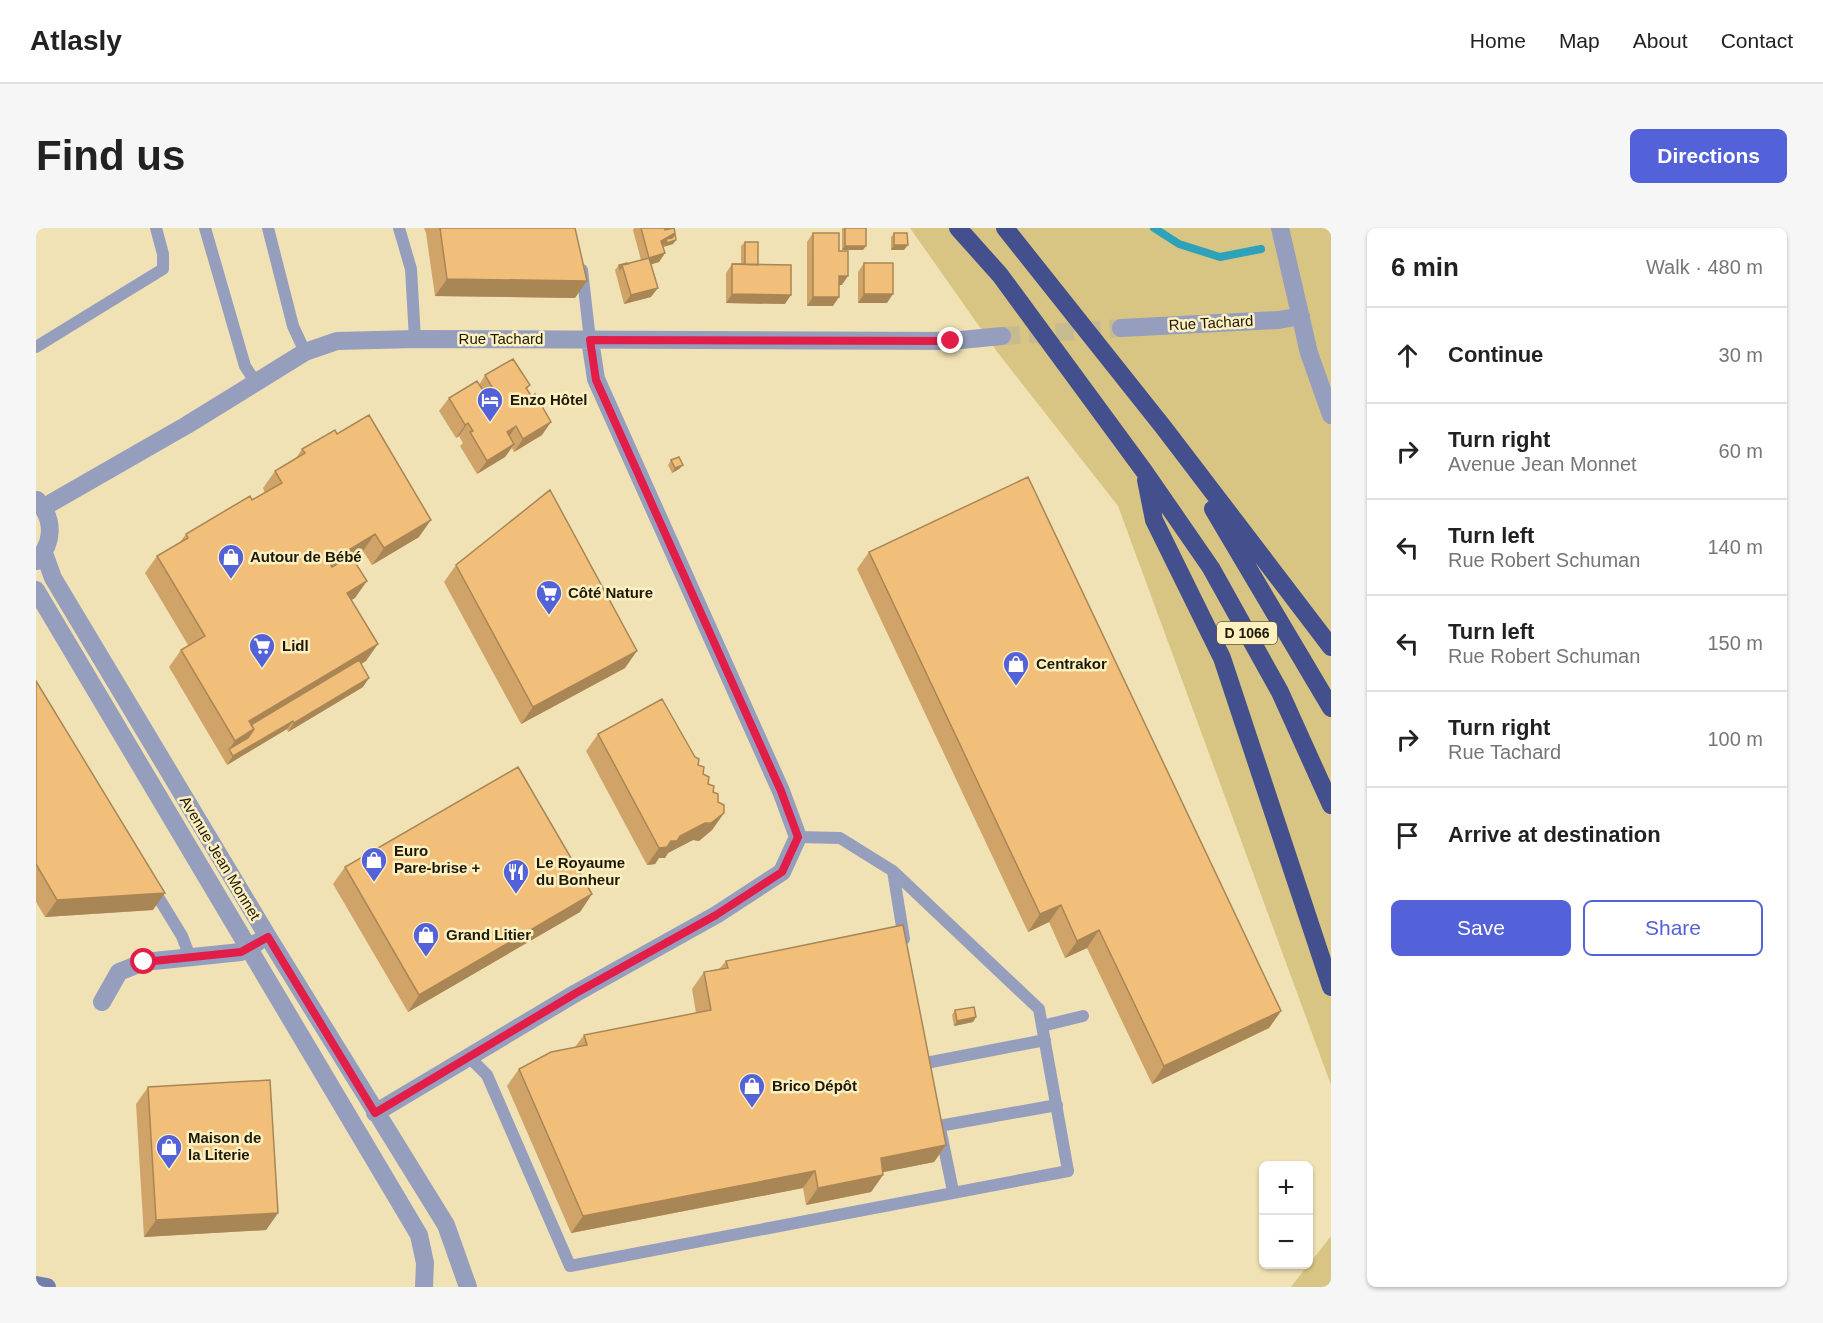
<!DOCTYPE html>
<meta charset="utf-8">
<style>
:root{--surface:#fff;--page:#f6f6f6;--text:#222;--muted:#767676;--line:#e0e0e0;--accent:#5462d9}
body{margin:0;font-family:Arial,sans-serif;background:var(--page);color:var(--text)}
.controls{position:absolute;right:18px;bottom:18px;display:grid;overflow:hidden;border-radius:9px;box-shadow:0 2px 4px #0004}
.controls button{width:54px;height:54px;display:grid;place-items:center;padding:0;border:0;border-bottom:2px solid var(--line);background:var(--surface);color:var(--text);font:30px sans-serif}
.stop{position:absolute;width:18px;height:18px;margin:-14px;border:4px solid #e11d48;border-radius:50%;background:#fff}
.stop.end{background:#e11d48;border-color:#fff;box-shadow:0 2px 6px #0008}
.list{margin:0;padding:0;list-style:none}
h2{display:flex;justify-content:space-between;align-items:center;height:78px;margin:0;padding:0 24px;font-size:26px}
h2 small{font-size:20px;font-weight:400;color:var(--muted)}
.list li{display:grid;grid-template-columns:39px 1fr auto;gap:18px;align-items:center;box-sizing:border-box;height:96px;padding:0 24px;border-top:2px solid var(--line)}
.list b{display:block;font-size:22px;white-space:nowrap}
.list p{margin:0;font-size:20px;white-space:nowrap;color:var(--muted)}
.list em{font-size:20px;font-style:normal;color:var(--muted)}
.actions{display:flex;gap:12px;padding:18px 24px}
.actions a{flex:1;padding:14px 0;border:2px solid var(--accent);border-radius:9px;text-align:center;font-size:21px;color:var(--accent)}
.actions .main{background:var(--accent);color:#fff}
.icon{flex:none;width:33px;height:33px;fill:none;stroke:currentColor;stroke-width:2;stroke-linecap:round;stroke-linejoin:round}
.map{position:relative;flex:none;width:1295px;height:1059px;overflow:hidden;border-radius:9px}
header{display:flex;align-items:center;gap:36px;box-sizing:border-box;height:84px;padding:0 30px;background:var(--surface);border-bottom:2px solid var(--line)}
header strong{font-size:28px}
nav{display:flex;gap:33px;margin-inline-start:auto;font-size:21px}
.intro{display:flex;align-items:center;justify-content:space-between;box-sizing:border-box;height:144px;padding:0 36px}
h1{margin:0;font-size:42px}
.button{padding:15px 27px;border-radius:9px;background:var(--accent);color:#fff;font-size:21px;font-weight:700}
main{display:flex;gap:36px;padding:0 36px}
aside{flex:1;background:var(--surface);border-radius:9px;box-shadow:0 2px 4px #0004}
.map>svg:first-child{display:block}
.green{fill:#d8c583}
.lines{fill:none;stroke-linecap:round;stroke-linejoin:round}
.stream{stroke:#2da2b9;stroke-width:8}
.street-tunnel{stroke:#c6ba91;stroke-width:18;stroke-dasharray:18 9;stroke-linecap:butt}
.lane{stroke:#969ebe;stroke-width:12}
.street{stroke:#969ebe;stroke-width:18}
.secondary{stroke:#727daa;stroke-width:18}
.highway{stroke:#444f8e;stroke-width:18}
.wall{fill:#d0a469}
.shaded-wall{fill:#a98655}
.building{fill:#f2bf7a;stroke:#a98655;stroke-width:1.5}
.route{stroke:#e11d48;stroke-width:8}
.labels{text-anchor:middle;stroke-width:5;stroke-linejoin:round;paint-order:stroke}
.shield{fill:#fdf0c0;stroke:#615a3e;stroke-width:1.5}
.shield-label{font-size:14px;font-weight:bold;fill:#1e1907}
.street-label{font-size:15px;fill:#1e1907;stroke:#fdf0c0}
.poi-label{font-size:15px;font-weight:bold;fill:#1e1907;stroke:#fdf0c0;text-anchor:start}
</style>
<header>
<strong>Atlasly</strong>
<nav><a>Home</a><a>Map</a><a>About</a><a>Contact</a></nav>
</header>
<div class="intro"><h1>Find us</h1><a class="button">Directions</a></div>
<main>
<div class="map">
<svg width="1295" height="1059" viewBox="0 0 1295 1059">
<rect width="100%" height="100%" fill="#f0e2b4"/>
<path class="green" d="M874,0H1295V857L1082,278L962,125Z
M1295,1008V1059H1255Z"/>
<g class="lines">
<path class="stream" d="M1118,0L1143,16L1184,29L1225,21"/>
<path class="street-tunnel" d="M966,108L1085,100"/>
<path class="lane" d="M169,0L209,138L220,155
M232,0L257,98L269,124
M363,0L375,41L379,111
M546,42L554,112
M0,119L127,41V26L120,0
M762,609L804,610L857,643L868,711
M116,659L146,708L154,729
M1006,798L1047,788
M433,829L451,847L534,1038L1032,943L1003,781L857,643
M890,835L1009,812
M903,898L1021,877
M905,905L917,963"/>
<path class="street" d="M1244,0L1273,125L1295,187
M1085,100L1243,92L1265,88
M8,279L151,197L269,124L301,113L379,111L915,113L966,108
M8,325L17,350L232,709L410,997L432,1059
M1,333C18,313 18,291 1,272
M0,362L383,1007L389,1035L388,1059
M66,774L83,744L108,734L205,724L222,714
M339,885L540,765L680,687L746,644L762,609L745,563L560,151L554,112"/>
<path class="secondary" d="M0,1057L11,1059"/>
<path class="highway" d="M922,0L964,47L1108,243L1175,340L1244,464L1295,577
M969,0L1128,200L1295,419
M1110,252L1118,292L1186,430L1295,759
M1177,281L1295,480"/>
</g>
<path class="wall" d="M388,0H539V70L399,68L390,5Z
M598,0H638L640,12L637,16L627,19L629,25L623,34L615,36V69L588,76L580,46L579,42L583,37L605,32L597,2Z
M806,0H830L827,22H806Z
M777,5L803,23L806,57H803L797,78H771V14Z
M858,5L868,22H855V9Z
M709,14L722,37L749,76L690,75V45L696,36H705V18Z
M828,35L851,75H822V44Z
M449,147L494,157L491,161L496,169L506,207L478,224L476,220L469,229L441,246L424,218L427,215L423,208L420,210L403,183L413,170L443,157Z
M301,206L383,309L336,337L327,323L316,330L319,370L315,372L330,433L325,436L327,459L252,504L251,501L191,537L133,439L145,422L152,417L109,345L121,328L144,314L150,306L216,272L229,265L227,260L239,243L260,230L266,221Z
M635,232L647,237L643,241L636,245L632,237Z
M833,324L1245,783L1233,800L1116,856L1051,720L1029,730L1013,694L992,704L821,341Z
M420,337L589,440L485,496L408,354Z
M0,453L117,682L9,689L0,674Z
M562,506L662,537L688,585L676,602L663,613L657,612L632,625L629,630H623L619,636L611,637L550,523Z
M309,639L556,666L544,684L372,784L297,656Z
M690,733L910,917L898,934L847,944V947L835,964L770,977L767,960L535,1005L471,858L483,841L539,819L548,807L660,785L656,761L668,744L683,741Z
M919,782L940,789L937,794L918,798L916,787Z
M112,859L242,985L230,1002L108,1009L100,876Z"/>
<path class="shaded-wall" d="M639,5L633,14L640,12L637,16L627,19L630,16L619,22L625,13Z
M858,17H872L868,22H855Z
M809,18H830L827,22H806Z
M629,25L623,34L607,39L613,30Z
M803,48H812L806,57H797Z
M411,51L551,53L539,70L399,68Z
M622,60L615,69L588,76L595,67Z
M696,66L755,67L749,76L690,75Z
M828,66H857L851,75H822Z
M777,69H803L797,78H771Z
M515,194L506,207L478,224L487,211Z
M432,195L423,208L420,210L429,197Z
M480,198L471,212V204Z
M478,216L469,229L441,246L451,233Z
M647,237L643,241L636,245L639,240Z
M395,292L383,309L336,337L348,320Z
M339,306L327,323L281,351L293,334Z
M331,353L319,370L299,382L311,365Z
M342,416L330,433L209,505L213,493Z
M601,423L589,440L485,496L497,479Z
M333,450L327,459L252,504L258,495Z
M257,493L251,501L191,537L197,528Z
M218,501L206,519L193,521L199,513Z
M688,585L676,602L663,613L657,612L632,625L629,630H623L619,636L611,637L623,620Z
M129,665L117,682L9,689L21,672Z
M556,666L544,684L372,784L383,767Z
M1025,677L1013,694L992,704L1004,686Z
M1063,702L1051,720L1029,730L1041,713Z
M1245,783L1233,800L1116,856L1128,838Z
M940,789L937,794L918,798L921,793Z
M910,917L898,934L833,947L845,930Z
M779,943L767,960L535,1005L547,988Z
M847,947L835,964L770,977L782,960Z
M242,985L230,1002L108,1009L120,992Z"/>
<path class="building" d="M404,0H539L551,53L411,51Z
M605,0H628L629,2L638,0L639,5L625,13L629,25L613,30Z
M628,0H637L629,2Z
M809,0H830V18H809Z
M777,5H803V23H812V48H803V69H777Z
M858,5H871L872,17H858Z
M639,6L640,12L631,15L630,11L636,10Z
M709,14H722V37L698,36H709Z
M613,30L622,60L595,67L586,37Z
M591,35L592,36L586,37L584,41L583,37Z
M828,35H857V66H828Z
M696,36L755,37V67L696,66Z
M477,131L494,157L490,160L496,169L499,166L515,194L487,211L480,198L471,204L478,216L451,233L434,204L437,203L432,195L429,197L413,170L441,153L448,164L456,159L449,147Z
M333,187L395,292L348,320L339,306L293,334L296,339L315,328L331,353L311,365L342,416L213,493L218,501L199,513L145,422L169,408L121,328L152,310L150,306L214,268L216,272L246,255L239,243L269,225L266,221L299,202L301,206Z
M643,229L647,237L639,240L635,232Z
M992,249L1245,783L1128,838L1063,702L1041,713L1025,677L1004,686L833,324Z
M514,262L601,423L497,479L420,337Z
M323,432L333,450L258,495L257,493L197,528L193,521L212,510L218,501L215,497Z
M0,453L129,665L21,672L0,636Z
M626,471L659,529L663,531L662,537L668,539L667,546L673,549L672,556L678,558L677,564L682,566V574L688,577V585L675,595H669L644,608L641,613H635L631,619L623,620L562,506Z
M482,539L556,666L383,767L309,639Z
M867,697L910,917L845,930L847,947L782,960L779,943L547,988L483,841L515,824L551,817L548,807L675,782L668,744L692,740L690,733Z
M938,779L940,789L921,793L919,782Z
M234,852L242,985L120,992L112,859Z"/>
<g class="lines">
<path class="route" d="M108,734L205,724L232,709L339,885L540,765L680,687L746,644L762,609L745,563L560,152L554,112L915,113"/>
</g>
<defs>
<g id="hotel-pin" transform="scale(1.35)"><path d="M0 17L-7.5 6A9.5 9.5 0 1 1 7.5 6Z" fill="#5462d9" stroke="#fdf0c0"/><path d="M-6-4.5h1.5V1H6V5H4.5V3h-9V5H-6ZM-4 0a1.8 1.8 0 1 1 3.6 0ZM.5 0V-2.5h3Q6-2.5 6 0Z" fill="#fff"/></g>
<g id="shop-pin" transform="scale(1.35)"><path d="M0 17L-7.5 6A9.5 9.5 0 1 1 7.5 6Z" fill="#5462d9" stroke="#fdf0c0"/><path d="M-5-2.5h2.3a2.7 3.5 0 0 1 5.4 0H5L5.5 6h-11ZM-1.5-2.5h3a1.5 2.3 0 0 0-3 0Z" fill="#fff"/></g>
<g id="supermarket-pin" transform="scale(1.35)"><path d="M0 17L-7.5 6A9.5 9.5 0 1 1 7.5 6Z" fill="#5462d9" stroke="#fdf0c0"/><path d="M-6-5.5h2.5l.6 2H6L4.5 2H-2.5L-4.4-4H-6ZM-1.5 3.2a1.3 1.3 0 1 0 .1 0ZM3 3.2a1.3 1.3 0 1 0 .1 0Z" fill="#fff"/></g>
<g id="restaurant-pin" transform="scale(1.35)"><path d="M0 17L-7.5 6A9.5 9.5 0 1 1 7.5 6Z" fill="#5462d9" stroke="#fdf0c0"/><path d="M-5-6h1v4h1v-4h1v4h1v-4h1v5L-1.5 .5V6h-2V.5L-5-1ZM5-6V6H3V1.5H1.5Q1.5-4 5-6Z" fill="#fff"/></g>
</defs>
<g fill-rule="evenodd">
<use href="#hotel-pin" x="454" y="172"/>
<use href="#shop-pin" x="195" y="329"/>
<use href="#supermarket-pin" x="513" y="365"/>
<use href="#supermarket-pin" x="226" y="418"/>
<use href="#shop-pin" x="980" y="436"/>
<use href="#shop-pin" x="338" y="632"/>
<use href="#restaurant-pin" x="480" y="644"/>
<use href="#shop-pin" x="390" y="707"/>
<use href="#shop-pin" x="716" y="858"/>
<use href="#shop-pin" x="133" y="919"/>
</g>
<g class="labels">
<rect class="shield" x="1181" y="394" width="60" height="22" rx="4.5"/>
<g class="shield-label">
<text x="1211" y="410">D 1066</text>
</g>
<g class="street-label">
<text transform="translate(1175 95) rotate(-3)" y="5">Rue Tachard</text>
<text x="465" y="116">Rue Tachard</text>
<text transform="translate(184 630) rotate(59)" y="5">Avenue Jean Monnet</text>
</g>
<g class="poi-label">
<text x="474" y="177">Enzo Hôtel</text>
<text x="214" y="334">Autour de Bébé</text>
<text x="532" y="370">Côté Nature</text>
<text x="246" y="423">Lidl</text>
<text x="1000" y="441">Centrakor</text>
<text x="358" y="628">Euro<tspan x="358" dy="17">Pare-brise +</tspan></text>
<text x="500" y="640">Le Royaume<tspan x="500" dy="17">du Bonheur</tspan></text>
<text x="410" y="712">Grand Litier</text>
<text x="736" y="863">Brico Dépôt</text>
<text x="152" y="915">Maison de<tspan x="152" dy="17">la Literie</tspan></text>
</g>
</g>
</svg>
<div class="controls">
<button>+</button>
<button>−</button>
</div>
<div class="stop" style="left:108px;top:734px"></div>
<div class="stop end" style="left:915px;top:113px"></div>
</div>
<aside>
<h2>6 min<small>Walk · 480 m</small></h2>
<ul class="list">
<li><svg class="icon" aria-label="ahead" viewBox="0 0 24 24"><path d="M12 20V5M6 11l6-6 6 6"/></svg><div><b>Continue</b></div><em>30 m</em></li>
<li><svg class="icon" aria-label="right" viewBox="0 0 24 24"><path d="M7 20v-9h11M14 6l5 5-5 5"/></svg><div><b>Turn right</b><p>Avenue Jean Monnet</p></div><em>60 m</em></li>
<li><svg class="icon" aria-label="left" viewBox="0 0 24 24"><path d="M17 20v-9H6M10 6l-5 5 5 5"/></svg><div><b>Turn left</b><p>Rue Robert Schuman</p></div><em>140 m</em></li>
<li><svg class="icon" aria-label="left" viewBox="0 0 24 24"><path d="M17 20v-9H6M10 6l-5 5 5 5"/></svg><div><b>Turn left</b><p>Rue Robert Schuman</p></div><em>150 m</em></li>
<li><svg class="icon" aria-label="right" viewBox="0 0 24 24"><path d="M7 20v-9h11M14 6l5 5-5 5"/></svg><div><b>Turn right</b><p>Rue Tachard</p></div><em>100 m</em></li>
<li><svg class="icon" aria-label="arrive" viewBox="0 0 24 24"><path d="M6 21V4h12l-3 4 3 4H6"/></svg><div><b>Arrive at destination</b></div></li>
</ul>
<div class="actions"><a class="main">Save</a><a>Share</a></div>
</aside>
</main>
